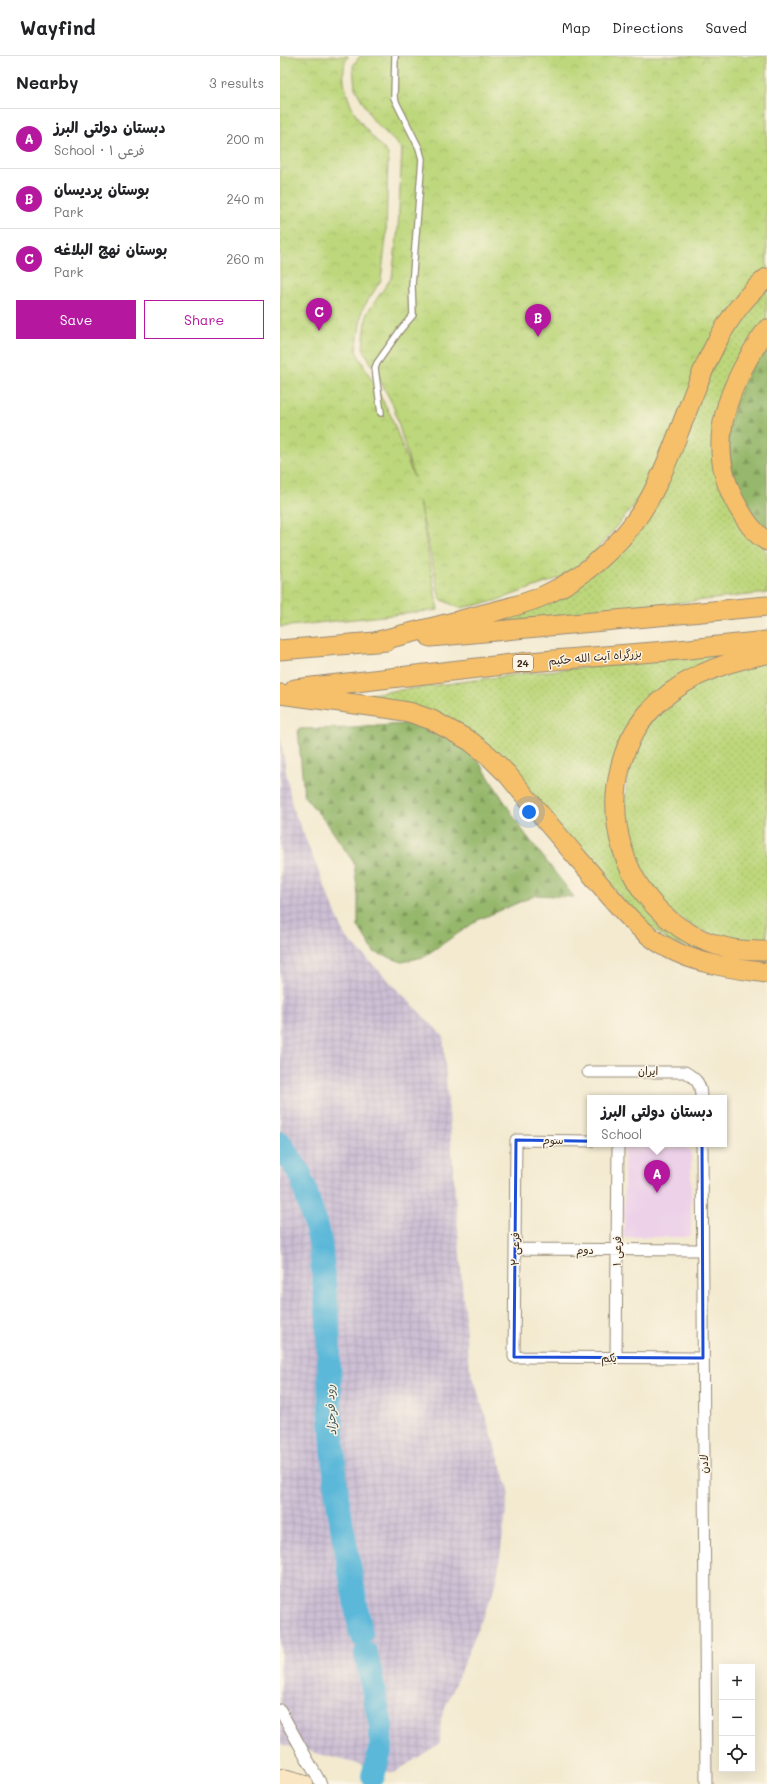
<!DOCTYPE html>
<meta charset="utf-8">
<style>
:root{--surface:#fff;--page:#f2f2f2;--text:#202124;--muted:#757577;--line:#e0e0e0;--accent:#b5179e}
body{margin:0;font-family:Mali,"Playpen Sans Arabic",sans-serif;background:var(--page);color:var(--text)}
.controls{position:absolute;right:12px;bottom:12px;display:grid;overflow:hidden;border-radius:0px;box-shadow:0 4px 16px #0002}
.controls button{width:36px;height:36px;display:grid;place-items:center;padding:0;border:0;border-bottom:1px solid var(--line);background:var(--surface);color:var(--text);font:20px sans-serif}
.you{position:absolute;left:249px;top:756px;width:14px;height:14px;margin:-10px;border:3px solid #fff;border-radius:50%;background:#1a73e8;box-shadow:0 0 0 6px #1a73e833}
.badge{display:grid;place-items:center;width:26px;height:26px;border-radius:50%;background:var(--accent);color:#fff;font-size:13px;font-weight:700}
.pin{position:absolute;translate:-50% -33px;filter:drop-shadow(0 1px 2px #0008)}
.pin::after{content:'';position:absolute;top:21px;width:14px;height:12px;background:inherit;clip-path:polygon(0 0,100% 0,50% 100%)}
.popup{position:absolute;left:307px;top:1039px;width:140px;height:52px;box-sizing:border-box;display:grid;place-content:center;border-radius:0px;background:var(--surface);filter:drop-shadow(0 1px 3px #0005);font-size:13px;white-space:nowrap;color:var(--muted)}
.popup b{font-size:15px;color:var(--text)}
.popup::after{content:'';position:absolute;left:50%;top:100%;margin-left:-8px;border:8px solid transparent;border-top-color:var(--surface)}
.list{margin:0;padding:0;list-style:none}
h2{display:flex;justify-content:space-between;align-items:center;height:52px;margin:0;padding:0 16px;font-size:17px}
h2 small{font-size:13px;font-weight:400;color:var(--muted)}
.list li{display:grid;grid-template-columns:26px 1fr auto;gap:12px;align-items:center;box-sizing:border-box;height:60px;padding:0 16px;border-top:1px solid var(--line)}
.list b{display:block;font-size:15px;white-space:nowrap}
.list p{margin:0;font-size:13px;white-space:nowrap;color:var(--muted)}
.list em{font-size:13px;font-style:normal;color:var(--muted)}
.actions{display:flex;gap:8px;padding:12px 16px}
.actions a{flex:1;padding:9px 0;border:1px solid var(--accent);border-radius:0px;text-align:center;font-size:14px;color:var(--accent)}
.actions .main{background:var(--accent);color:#fff}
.icon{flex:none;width:22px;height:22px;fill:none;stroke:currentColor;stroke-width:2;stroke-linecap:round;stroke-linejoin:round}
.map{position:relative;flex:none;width:487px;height:1728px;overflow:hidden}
header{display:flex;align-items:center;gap:24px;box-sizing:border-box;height:56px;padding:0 20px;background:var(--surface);border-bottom:1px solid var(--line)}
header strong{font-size:19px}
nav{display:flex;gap:22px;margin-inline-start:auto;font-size:14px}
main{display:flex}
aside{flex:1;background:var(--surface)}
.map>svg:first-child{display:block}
.built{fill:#edd1e9}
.industrial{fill:url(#industrial-grid)}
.grass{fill:url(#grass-dots);stroke:#7c804d}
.forest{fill:url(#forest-firs);stroke:#687145}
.park{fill:url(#park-crowns);stroke:#7c804d}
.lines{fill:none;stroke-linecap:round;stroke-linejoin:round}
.river{stroke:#5bb8d9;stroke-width:24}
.service-casing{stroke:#978a77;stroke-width:8}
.minor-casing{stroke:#978a77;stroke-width:13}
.secondary-casing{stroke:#978a77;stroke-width:18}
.trunk-casing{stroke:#978a77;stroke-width:21}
.service{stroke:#fff;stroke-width:5.5}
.minor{stroke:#fff;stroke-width:11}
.secondary{stroke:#fbe6c4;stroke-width:16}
.trunk{stroke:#f6c06b;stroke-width:19}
.marked{fill:none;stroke:#1d4ed8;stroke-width:3;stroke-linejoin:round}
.labels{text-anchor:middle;stroke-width:3;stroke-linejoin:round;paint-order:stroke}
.shield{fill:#fcf5e5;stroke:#75675a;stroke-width:1}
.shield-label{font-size:10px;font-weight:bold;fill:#3b2a1e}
.street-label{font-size:11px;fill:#3b2a1e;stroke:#fcf5e5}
.water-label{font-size:12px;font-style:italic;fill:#465c5f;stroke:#fcf5e5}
</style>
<header>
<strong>Wayfind</strong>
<nav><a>Map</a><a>Directions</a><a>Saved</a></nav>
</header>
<main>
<aside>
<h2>Nearby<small>3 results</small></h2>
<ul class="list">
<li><span class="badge">A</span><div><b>دبستان دولتی البرز</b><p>School · فرعی ۱</p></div><em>200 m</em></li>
<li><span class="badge">B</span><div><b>بوستان پردیسان</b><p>Park</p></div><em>240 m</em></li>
<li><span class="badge">C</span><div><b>بوستان نهج البلاغه</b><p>Park</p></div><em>260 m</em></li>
</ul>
<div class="actions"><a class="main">Save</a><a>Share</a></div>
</aside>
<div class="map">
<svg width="487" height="1728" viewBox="0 0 487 1728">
<defs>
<pattern id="industrial-grid" width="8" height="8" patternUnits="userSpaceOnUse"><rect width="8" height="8" fill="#ccbfd4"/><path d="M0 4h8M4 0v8" fill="none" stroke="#b0a4b6"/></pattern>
<pattern id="grass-dots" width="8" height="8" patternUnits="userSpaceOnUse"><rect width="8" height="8" fill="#bdd77c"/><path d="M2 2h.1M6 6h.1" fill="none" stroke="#a3b96b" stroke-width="1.8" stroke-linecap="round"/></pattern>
<pattern id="forest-firs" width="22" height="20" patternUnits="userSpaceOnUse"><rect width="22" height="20" fill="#96b86c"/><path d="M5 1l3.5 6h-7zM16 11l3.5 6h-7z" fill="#7c9658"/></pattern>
<pattern id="park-crowns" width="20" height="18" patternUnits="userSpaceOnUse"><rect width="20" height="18" fill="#bdd77c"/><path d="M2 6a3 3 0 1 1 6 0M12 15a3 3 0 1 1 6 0" fill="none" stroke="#a3b96b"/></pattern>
</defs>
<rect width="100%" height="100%" fill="#fcf5e5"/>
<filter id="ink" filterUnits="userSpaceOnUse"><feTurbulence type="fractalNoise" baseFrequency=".025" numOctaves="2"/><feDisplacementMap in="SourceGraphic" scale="8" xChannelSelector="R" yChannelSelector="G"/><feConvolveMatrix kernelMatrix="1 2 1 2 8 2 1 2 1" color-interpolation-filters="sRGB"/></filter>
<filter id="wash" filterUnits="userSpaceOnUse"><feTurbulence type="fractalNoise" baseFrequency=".012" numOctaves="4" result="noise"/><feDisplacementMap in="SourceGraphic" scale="16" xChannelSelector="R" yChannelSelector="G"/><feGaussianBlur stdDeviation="0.9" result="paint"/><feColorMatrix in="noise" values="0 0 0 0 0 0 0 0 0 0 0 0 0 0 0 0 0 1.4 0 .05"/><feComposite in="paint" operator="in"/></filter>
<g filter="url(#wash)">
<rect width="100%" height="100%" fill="#f3ead0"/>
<path class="built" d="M344,1091L406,1092L411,1095V1179L404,1181H344Z"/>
<path class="industrial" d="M0,680L12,750L65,880L163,980L188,1305L229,1434L216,1529L161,1662L160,1687L114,1717L0,1688Z"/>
<path class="grass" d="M487,232L484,493L487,496V537L207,568L323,511L434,308L465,255Z
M455,595L400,621L330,724L373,860L487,902V911L453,906L388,885L354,857L222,704L75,640L241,618Z
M487,604V886C414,890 350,840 344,765C343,755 345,744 346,735C348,705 359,674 382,654C390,646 407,631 418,626C440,617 464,612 487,604Z"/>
<path class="forest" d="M487,287V474C461,452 446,411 449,377C450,364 456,348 460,336C466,319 478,303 487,287Z
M135,667L166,680L194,698L243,775L294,841L256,839L198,864L143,901L122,906L94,896L78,870V840L74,807L49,770L24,740L18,673L72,672Z"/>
<path class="park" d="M0,0H68C58,18 67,43 76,59C84,73 98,86 108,98L106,182L101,224L82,254L76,295L111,360L134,422L113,349L83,292L87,257L112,221L118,174L122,93L93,64L75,32L73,10L80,0H487V213L362,440L313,498L280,522L212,546L180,552L160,543L139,445L158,554L0,571Z"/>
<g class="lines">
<path class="river" d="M0,1087L20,1118
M24,1130L40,1185L48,1263L50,1349L57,1441L81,1578
M86,1598L101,1670V1691L93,1720"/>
</g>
</g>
<g filter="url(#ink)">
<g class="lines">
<g class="service-casing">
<path id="service" d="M101,357L95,312L97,307L121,273L133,259L132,229L142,103L139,92L114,42L115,0"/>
</g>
<g class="minor-casing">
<path id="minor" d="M308,1016H405C417,1023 421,1028 421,1042
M310,1085L236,1084L234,1301L423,1302
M422,1088L426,1728
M235,1193L422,1194
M336,1302L338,1088
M0,1654L41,1728"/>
</g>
<g class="secondary-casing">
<path id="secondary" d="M0,1721L25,1728"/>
</g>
<g class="trunk-casing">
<path id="trunk" d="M487,273C450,326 421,388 458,451C465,463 474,478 487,485
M150,581L487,550
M95,586C129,577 163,569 197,560C219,554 243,549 263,540C312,518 353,478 376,430C388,406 397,380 407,355C425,307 446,255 487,222
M0,594L107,585
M487,598C442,606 399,622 368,657C348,680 338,710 336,740C332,811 377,876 448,892C460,895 474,895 487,895
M15,633L249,606L399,594L487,585
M0,638L105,652L129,656L152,664L190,685L209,700L228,719C254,751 281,783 308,814C330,840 357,876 388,892C419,909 453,912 487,917"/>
</g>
<use href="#service" class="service"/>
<use href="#minor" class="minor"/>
<use href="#secondary" class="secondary"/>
<use href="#trunk" class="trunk"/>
</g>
</g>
<path class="marked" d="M236,1084L422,1087L423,1302L234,1301Z"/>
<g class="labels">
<rect class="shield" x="233" y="599" width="20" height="16" rx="3"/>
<g class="shield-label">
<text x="243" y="611">24</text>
</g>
<g class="street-label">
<text transform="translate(315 601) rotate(-5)" y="4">بزرگراه آیت الله حکیم</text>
<text x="368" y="1019">ایران</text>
<text x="273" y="1088">سوم</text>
<text transform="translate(235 1193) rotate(-89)" y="4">فرعی ۲</text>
<text x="305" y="1198">دوم</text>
<text transform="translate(337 1195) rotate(-89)" y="4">فرعی ۱</text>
<text x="329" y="1306">یکم</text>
<text transform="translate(424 1408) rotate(-90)" y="4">لادن</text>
</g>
<g class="water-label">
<text transform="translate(51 1354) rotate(-93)" y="4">رود فرحزاد</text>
</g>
</g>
</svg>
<div class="controls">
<button>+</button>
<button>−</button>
<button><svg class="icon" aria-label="locate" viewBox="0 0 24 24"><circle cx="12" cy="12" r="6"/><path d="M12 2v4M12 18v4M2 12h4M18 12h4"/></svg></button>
</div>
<div class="you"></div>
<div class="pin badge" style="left:377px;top:1137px">A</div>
<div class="popup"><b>دبستان دولتی البرز</b>School</div>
<div class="pin badge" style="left:258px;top:281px">B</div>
<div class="pin badge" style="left:39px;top:275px">C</div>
</div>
</main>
